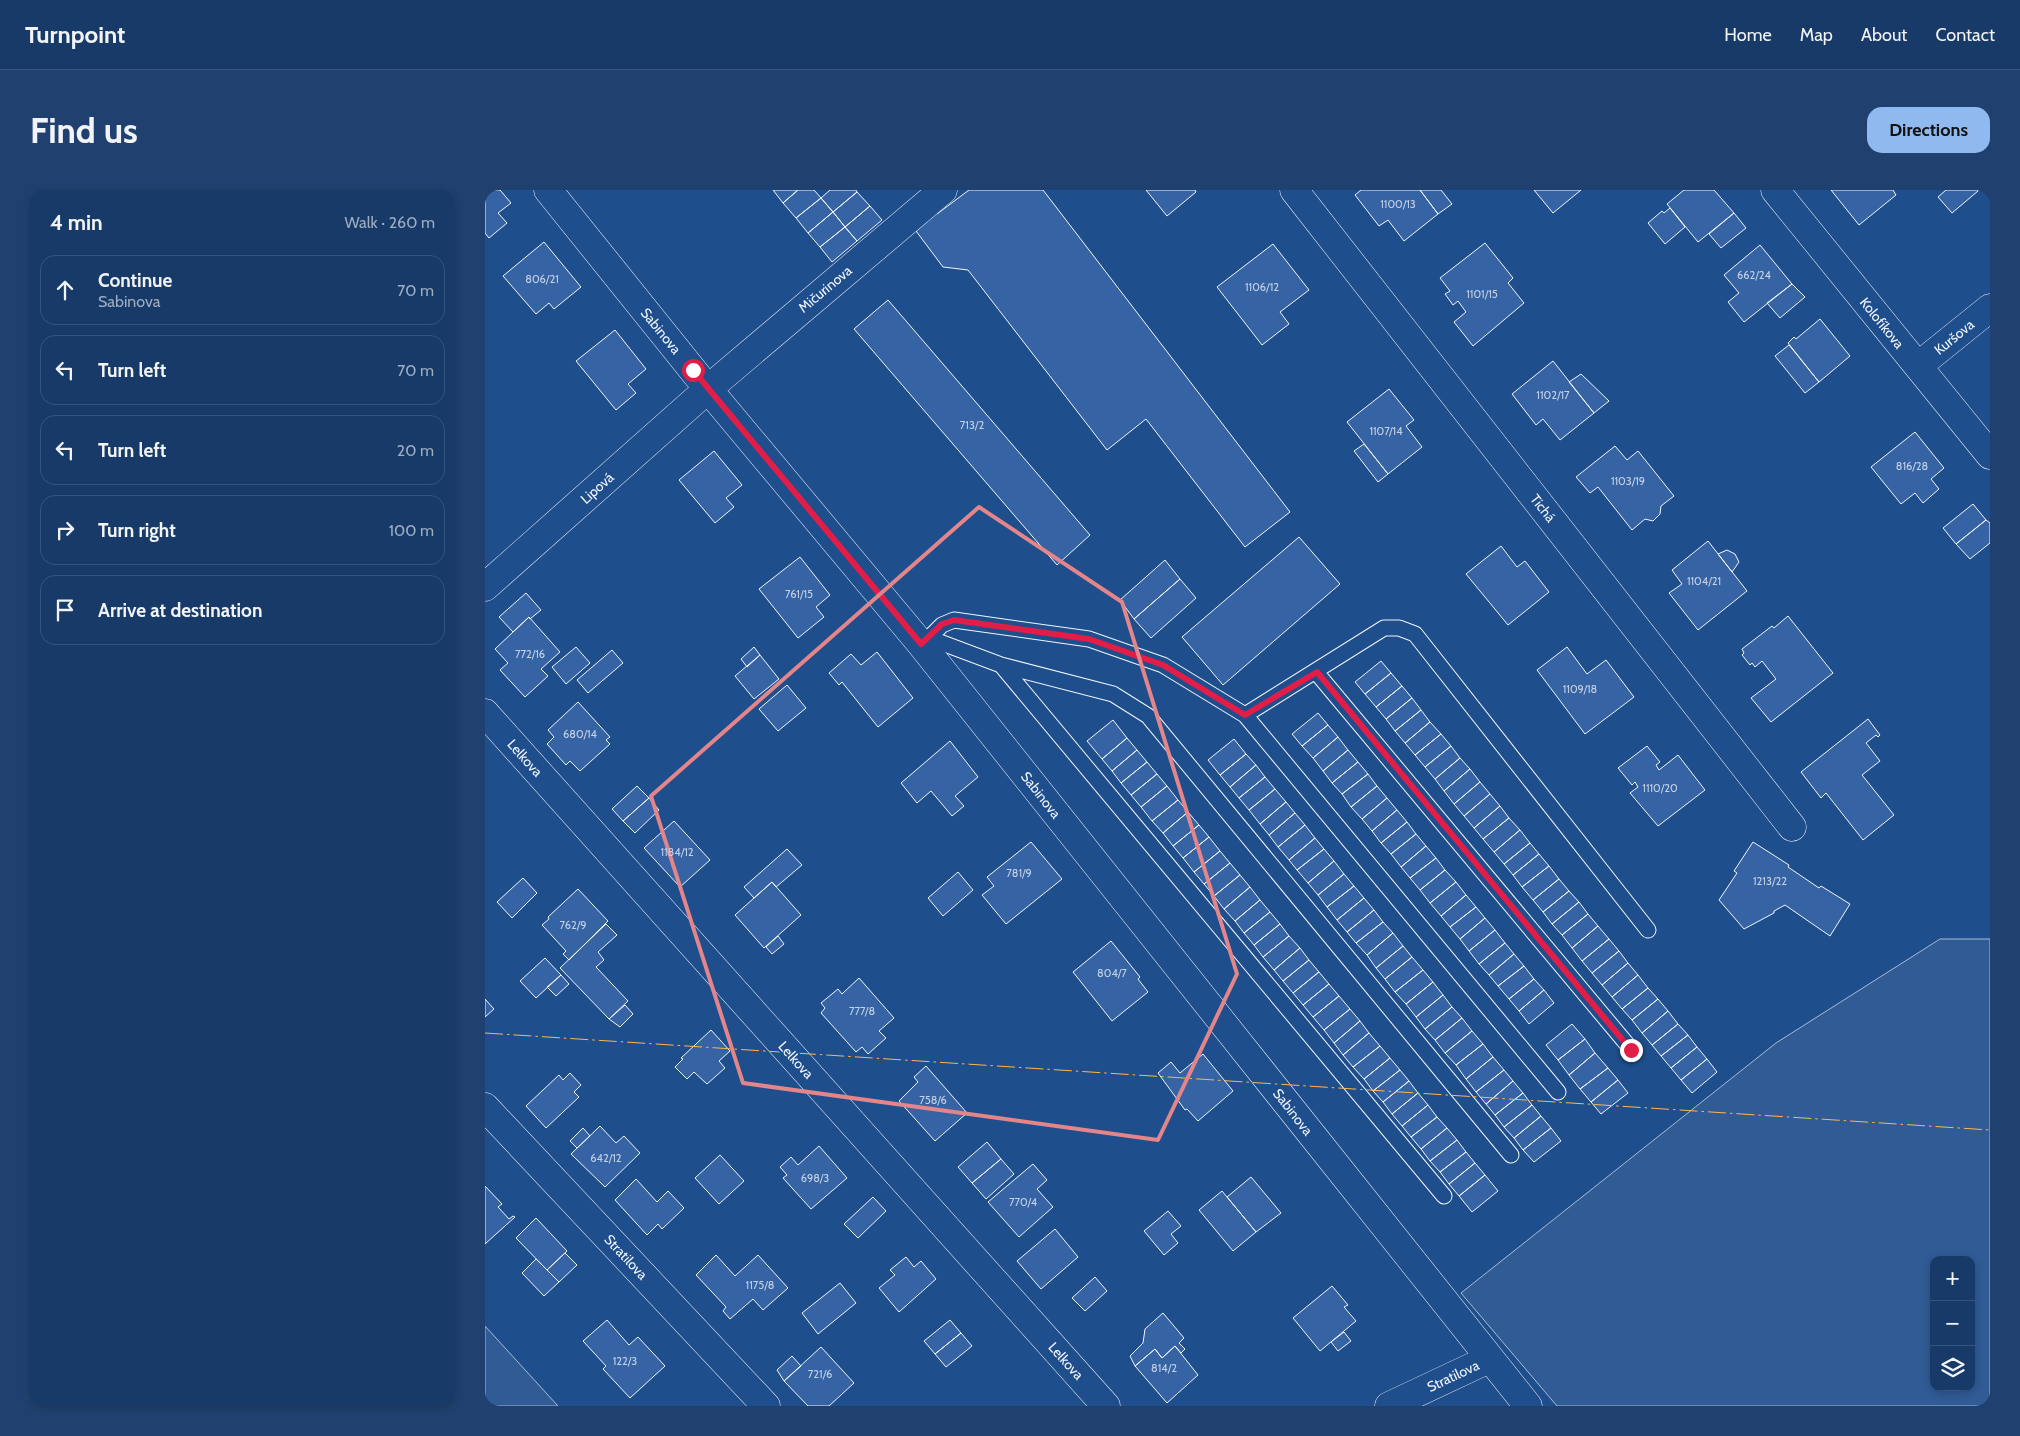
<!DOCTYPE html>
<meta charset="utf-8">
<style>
:root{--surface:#173a69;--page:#20416f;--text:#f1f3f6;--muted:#9eadc0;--line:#36547d;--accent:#90b9f0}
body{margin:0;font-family:Cabin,sans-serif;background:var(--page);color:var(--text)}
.controls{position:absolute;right:15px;bottom:15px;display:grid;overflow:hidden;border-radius:10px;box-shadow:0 2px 8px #0003}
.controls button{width:45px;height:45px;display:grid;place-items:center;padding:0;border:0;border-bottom:1px solid var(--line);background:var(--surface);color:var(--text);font:25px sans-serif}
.stop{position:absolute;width:15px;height:15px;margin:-11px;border:4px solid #e11d48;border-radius:50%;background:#fff}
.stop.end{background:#e11d48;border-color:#fff;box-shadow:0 1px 5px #0008}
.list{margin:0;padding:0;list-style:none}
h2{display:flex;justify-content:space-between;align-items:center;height:65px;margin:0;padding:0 20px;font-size:21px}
h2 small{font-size:16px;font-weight:400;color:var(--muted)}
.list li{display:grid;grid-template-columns:32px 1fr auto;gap:15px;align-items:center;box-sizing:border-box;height:70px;margin:0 10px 10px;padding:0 10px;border:1px solid var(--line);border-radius:15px}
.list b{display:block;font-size:19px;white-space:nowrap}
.list p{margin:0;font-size:16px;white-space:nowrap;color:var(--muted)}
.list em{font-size:16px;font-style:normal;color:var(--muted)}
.icon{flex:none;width:28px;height:28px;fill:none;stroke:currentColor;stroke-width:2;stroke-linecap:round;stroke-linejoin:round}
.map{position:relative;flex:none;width:1505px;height:1216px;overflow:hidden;border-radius:15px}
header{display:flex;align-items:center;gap:30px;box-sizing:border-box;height:70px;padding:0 25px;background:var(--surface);border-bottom:1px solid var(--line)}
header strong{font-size:24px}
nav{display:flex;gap:28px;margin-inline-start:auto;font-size:18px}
.intro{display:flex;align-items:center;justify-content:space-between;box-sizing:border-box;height:120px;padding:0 30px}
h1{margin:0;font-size:35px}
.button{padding:12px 22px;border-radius:15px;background:var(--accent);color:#111;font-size:18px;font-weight:700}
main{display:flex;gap:30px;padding:0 30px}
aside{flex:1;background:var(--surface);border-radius:15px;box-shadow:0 2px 8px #0003}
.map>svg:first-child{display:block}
.built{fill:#305b95;stroke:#a8bbd7;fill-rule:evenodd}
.building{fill:#3563a3;stroke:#f2f6ff}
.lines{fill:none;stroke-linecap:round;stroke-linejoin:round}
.service-casing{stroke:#f2f6ff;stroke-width:17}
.minor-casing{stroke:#f2f6ff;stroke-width:29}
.service{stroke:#1f4e8c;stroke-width:15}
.minor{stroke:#1f4e8c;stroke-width:28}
.power{stroke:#ffb74d;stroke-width:1;stroke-dasharray:18 4 2.5 4;stroke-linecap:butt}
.route{stroke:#e11d48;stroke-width:6}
.marked{fill:none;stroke:#e38589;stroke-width:4;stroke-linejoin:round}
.labels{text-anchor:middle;stroke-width:4;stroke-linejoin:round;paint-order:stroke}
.number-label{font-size:11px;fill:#c3d1e8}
.street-label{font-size:14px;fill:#f2f6ff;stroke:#1f4e8c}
</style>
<header>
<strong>Turnpoint</strong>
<nav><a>Home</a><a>Map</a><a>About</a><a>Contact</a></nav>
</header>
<div class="intro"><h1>Find us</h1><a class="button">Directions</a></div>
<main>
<aside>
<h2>4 min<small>Walk · 260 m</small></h2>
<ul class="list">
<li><svg class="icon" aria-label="ahead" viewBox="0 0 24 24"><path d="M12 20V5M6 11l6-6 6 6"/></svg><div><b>Continue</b><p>Sabinova</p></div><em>70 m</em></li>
<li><svg class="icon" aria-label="left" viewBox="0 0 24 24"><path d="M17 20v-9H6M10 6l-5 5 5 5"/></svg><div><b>Turn left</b></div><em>70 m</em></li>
<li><svg class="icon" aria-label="left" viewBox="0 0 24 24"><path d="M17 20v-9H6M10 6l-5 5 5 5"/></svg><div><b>Turn left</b></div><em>20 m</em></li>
<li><svg class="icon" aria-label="right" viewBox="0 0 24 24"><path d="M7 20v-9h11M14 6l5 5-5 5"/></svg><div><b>Turn right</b></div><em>100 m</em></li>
<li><svg class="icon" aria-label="arrive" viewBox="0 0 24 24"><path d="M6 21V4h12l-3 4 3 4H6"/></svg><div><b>Arrive at destination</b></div></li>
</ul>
</aside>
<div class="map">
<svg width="1505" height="1216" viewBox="0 0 1505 1216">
<rect width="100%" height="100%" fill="#1f4e8c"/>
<path class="built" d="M1455,749H1505V1216H1072L976,1103L1291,853ZM1449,1070H1486V1197H1449Z
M0,1136L73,1216H0Z"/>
<path class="building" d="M0,0H15L26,13L13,23L22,33L4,48L0,43Z
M288,0H313L298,13Z
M313,0H329L336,8L311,28L298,13Z
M345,0H371L372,2L348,22L336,8Z
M484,0H558L805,322L760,357L661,229L622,260L483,80L458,77L431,41L444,30L441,27L449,21L452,24Z
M661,0H710L711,2L682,26Z
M876,0H935L953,24L919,51L903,30L894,36L870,5Z
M935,0H956L967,14L953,24Z
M1049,0H1096L1068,23Z
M1199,0H1229L1249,23L1213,52L1182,14Z
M1346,0H1408L1411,5L1374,35Z
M1461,0H1493V1L1467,23L1453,7Z
M372,2L385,16L360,37L348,22Z
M336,8L348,22L323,43L311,28Z
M385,16L397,30L372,51L360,37Z
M1185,18L1200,37L1180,54L1163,33L1177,21L1179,23Z
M348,22L360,37L335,57L323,43Z
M1249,23L1261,38L1236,58L1224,44Z
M360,37L372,51L347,72L335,57Z
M59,52L96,97L69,119L64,113L51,124L18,86Z
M1000,53L1028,88L1023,93L1039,113L988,156L969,132L981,122L973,111L968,115L960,104L965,101L955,88Z
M788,54L824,100L795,122L804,134L777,155L732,97Z
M1275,55L1307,94L1259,132L1243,112L1254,103L1239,85Z
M1307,94L1320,107L1295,128L1282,113Z
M403,110L605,345L572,375L369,139Z
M1335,129L1365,166L1334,192L1303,153L1309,147L1311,149Z
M130,140L161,179L143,194L151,203L131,220L91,171Z
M1304,155L1334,192L1320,203L1290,166Z
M1068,171L1109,223L1075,250L1058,229L1051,235L1027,204Z
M1096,184L1124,211L1109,223L1084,192Z
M904,199L929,230L921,236L937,257L903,284L862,232Z
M1430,242L1459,278L1446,289L1454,299L1438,313L1430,303L1416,314L1386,277Z
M879,254L903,284L893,292L869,261Z
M1130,256L1142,270L1153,261L1189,306L1176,316L1175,324L1168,331L1160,329L1147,340L1113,297L1105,303L1091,287Z
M229,261L257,295L241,308L249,317L230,333L194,290Z
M1488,314L1501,330L1471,354L1458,338Z
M1501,330L1505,333V353L1485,369L1471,354Z
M814,347L855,394L738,495L697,447Z
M1223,351L1262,401L1213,440L1184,403L1197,394L1187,380Z
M1016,356L1032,377L1040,371L1064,402L1023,435L981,384Z
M1242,360L1250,364L1254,372L1247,382L1233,364Z
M315,367L345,405L331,417L339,427L313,448L274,399Z
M680,370L695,389L649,429L635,410Z
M695,389L711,408L666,448L649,429Z
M41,403L56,420L45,429L44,427L28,442L14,427Z
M1303,426L1348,483L1286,532L1266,508L1291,489L1277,471L1270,477L1267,473L1265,475L1257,465L1259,463L1257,459L1287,436L1289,438Z
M44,427L75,462L56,479L63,486L40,507L15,480L23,473L10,459Z
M91,457L105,473L81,494L67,477Z
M269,457L275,465L262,477L256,469Z
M1082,457L1102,484L1121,470L1149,507L1100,544L1052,480Z
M127,460L138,473L103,503L92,490Z
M392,462L428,508L393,537L357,492L354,495L344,483L366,464L376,475Z
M275,465L294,489L269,509L250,486Z
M896,471L906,483L880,504L870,492Z
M906,483L917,496L891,517L880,504Z
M302,495L321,518L293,541L274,519Z
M917,496L927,508L901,529L891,517Z
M927,508L936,520L910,541L901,529Z
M93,512L125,547L121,550L125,554L95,581L85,571L81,575L62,554L69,547L63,540Z
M936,520L945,532L920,553L910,541Z
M833,523L843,535L817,556L807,544Z
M1383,529L1395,545L1393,547L1391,545L1381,553L1395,571L1377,585L1409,625L1378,650L1341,603L1336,608L1316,582Z
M628,530L642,548L617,569L602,551Z
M945,532L956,544L930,565L920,553Z
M843,535L853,547L828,568L817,556Z
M956,544L966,556L940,577L930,565Z
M853,547L863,560L838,581L828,568Z
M642,548L652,560L627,581L617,569Z
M749,549L761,564L735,585L723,570Z
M465,551L493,587L470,606L479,616L467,626L446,601L432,613L416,593Z
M966,556L975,568L950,589L940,577Z
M1162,556L1175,572L1171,575L1174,580L1193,565L1220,600L1173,636L1145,603L1153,597L1150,592L1147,595L1133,578Z
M652,560L662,572L636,593L627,581Z
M863,560L873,572L847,593L838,581Z
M761,564L771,575L745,597L735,585Z
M975,568L985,579L959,601L950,589Z
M662,572L672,584L646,605L636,593Z
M873,572L883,584L857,604L847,593Z
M771,575L780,587L754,608L745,597Z
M985,579L995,592L969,614L959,601Z
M672,584L682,596L656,617L646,605Z
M883,584L892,596L866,617L857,604Z
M780,587L790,599L764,620L754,608Z
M995,592L1005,604L979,626L969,614Z
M152,596L164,608L138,631L127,619Z
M682,596L693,610L667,631L656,617Z
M892,596L902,608L877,629L866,617Z
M790,599L801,612L775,634L764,620Z
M1005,604L1015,616L989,638L979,626Z
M164,608L174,620L150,643L138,631Z
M902,608L912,620L887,641L877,629Z
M693,610L703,622L678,643L667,631Z
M801,612L810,623L784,645L775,634Z
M1015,616L1024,628L998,649L989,638Z
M912,620L922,632L896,653L887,641Z
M703,622L714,635L688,656L678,643Z
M810,623L820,635L793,657L784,645Z
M1024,628L1035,640L1009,662L998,649Z
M189,631L225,670L195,697L159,658Z
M922,632L931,644L906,664L896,653Z
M714,635L724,647L698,668L688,656Z
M820,635L830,648L804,670L793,657Z
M1035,640L1045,653L1019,674L1009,662Z
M931,644L941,656L916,677L906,664Z
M724,647L735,661L709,682L698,668Z
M830,648L839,659L812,680L804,670Z
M546,652L577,689L521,734L497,705L509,696L502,687Z
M1268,652L1304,675L1303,677L1334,698L1336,696L1365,714L1345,746L1300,715L1289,721V723L1259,739L1234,710L1252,683L1249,681Z
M1045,653L1054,664L1028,685L1019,674Z
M941,656L951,668L925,688L916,677Z
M302,659L317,675L291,697L287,692L269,708L259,697Z
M839,659L849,671L823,693L812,680Z
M735,661L745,673L719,694L709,682Z
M1054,664L1064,676L1037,697L1028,685Z
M951,668L960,680L935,700L925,688Z
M849,671L859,684L833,705L823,693Z
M745,673L755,685L729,706L719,694Z
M1064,676L1074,689L1048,710L1037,697Z
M960,680L971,692L945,713L935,700Z
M473,682L488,700L458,726L443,708Z
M859,684L869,696L842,717L833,705Z
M755,685L765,697L739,719L729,706Z
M38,688L52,703L27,728L12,712Z
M1074,689L1084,701L1058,722L1048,710Z
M287,692L316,725L279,758L250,725Z
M971,692L981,705L956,726L945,713Z
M869,696L879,708L852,730L842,717Z
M765,697L775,710L750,731L739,719Z
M93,699L123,731L84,770L78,764L81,761L57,735L64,729L63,727Z
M1084,701L1094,712L1067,734L1058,722Z
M981,705L991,717L965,737L956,726Z
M879,708L889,720L862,742L852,730Z
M775,710L785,722L759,743L750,731Z
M1094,712L1103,724L1077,745L1067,734Z
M991,717L1000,728L975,749L965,737Z
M889,720L898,732L871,753L862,742Z
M785,722L795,734L769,755L759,743Z
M1103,724L1113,736L1087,758L1077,745Z
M1000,728L1010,740L984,761L975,749Z
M898,732L908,743L882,765L871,753Z
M121,734L132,745L113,762L119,770L111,777L143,811L124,829L75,778Z
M795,734L804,746L778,767L769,755Z
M1113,736L1124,749L1097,771L1087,758Z
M1010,740L1020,753L994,774L984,761Z
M908,743L918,756L891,778L882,765Z
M293,746L299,754L287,764L281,757Z
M804,746L815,758L789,780L778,767Z
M1124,749L1134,761L1107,783L1097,771Z
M626,751L655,787L653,789L663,802L627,831L588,782Z
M1020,753L1029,764L1004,785L994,774Z
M918,756L927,767L900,789L891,778Z
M815,758L824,770L798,791L789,780Z
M1134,761L1143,773L1117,795L1107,783Z
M1029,764L1039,776L1013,796L1004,785Z
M927,767L938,780L910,802L900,789Z
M60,768L76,785L51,808L35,791Z
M824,770L834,782L808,803L798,791Z
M1143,773L1153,785L1127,807L1117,795Z
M1039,776L1049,789L1024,809L1013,796Z
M938,780L948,792L921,814L910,802Z
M834,782L844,794L818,815L808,803Z
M76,785L84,794L71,806L62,797Z
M1153,785L1163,798L1137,819L1127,807Z
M374,788L409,828L394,841L401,848L383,864L377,857L371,862L336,823L340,818L336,813L353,799L357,804Z
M1049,789L1059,800L1034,821L1024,809Z
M948,792L958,805L931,827L921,814Z
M844,794L854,806L828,827L818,815Z
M1163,798L1173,809L1147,830L1137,819Z
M1059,800L1069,813L1044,834L1034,821Z
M958,805L967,817L940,839L931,827Z
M854,806L865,819L839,840L828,827Z
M0,809L9,819L0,827Z
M1173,809L1183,821L1157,843L1147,830Z
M140,815L148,824L135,837L124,829Z
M967,817L977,828L950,850L940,839Z
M865,819L875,831L849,853L839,840Z
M1183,821L1193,834L1167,855L1157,843Z
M977,828L987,841L960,863L950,850Z
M875,831L884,843L858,865L849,853Z
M1087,834L1100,849L1073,870L1061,855Z
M1193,834L1203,845L1176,866L1167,855Z
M226,840L245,861L234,871L240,878L222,894L209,882L202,889L190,877L198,869L196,868Z
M987,841L998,854L971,875L960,863Z
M884,843L895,856L868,877L858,865Z
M1203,845L1212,857L1186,878L1176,866Z
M1100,849L1110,863L1084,885L1073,870Z
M998,854L1008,867L981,889L971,875Z
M895,856L905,868L879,889L868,877Z
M1212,857L1222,869L1196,890L1186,878Z
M1110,863L1123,878L1095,899L1084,885Z
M718,864L748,901L713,931L702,919L700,920L673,883L686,872L695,883Z
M1008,867L1019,880L991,902L981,889Z
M905,868L915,880L888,901L879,889Z
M1222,869L1232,882L1207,903L1196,890Z
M441,876L482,923L450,951L414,911L433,892L429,887Z
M1123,878L1133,890L1106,912L1095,899Z
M915,880L924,891L898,912L888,901Z
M1019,880L1028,891L1001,914L991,902Z
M85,883L96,895L89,902L94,907L61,938L41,916L74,885L78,890Z
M1133,890L1143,903L1116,924L1106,912Z
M924,891L933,903L907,924L898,912Z
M1028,891L1038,903L1010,925L1001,914Z
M933,903L943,915L917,936L907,924Z
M1038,903L1047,915L1019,937L1010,925Z
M943,915L952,927L926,947L917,936Z
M1047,915L1056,926L1029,948L1019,937Z
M1056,926L1066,938L1038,960L1029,948Z
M952,927L962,938L936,959L926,947Z
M115,936L131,953L139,946L155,963L120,997L86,964Z
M98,938L105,946L92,958L85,951Z
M962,938L972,950L945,971L936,959Z
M1066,938L1076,951L1049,972L1038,960Z
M972,950L981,962L955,982L945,971Z
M502,952L516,969L487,993L473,977Z
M334,956L362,988L326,1019L298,988L302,985L295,977L306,967L313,975Z
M981,962L990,973L964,994L955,982Z
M235,965L259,991L234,1014L210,988Z
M516,969L529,984L501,1009L487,993Z
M990,973L1000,985L974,1006L964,994Z
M548,974L562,990L552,999L568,1017L534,1047L503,1012Z
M1000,985L1013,1001L987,1022L974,1006Z
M766,987L796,1023L771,1042L742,1007Z
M151,989L172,1012L183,1001L199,1018L177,1039L173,1034L162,1045L130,1010Z
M0,996L17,1014L13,1017L24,1029L28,1026L30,1027L0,1054Z
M737,1001L771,1042L748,1061L714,1020Z
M388,1007L401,1021L373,1048L359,1034Z
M683,1021L696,1036L686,1044L693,1053L679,1065L659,1041Z
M51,1028L82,1061L62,1080L31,1048Z
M570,1039L593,1067L556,1099L532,1071Z
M80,1063L92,1075L74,1092L62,1080Z
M231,1065L250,1086L273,1065L303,1098L278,1120L268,1109L245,1129L238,1121L241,1117L211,1085Z
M421,1067L429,1077L436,1071L451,1089L414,1122L394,1098L410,1085L405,1080Z
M51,1069L74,1092L59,1106L37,1083Z
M610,1087L622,1101L600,1121L587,1108Z
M355,1093L371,1113L333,1144L317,1123Z
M847,1096L863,1115L859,1117L871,1131L835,1161L808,1128Z
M678,1123L699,1148L694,1153L700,1159L696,1163L690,1156L677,1168L670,1159L650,1176L645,1166L658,1153L660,1139Z
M122,1130L144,1155L153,1147L180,1176L145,1208L118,1179L121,1176L98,1151Z
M465,1130L476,1143L450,1164L439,1151Z
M859,1142L866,1151L853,1161L846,1152Z
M476,1143L487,1156L461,1177L450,1164Z
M690,1156L713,1185L682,1213L650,1176L670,1159L677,1168Z
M336,1157L369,1193L344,1216H323L299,1191Z
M307,1166L316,1176L299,1191L292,1180Z"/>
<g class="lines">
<g class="service-casing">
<path id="service" d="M444,448L457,435L469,430L604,449L678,475L760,525L1073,902
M437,453L444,448L516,475L628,504L663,526L1026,965
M516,475L959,1006
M831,482L1146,859
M760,525L899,438H914L930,444L1163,740"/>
</g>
<g class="minor-casing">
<path id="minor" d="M63,0L223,199L436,454L1043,1216
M809,0L1307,637
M1290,0L1505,265
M1433,176L1505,118
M0,397L223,199L458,0
M0,523L621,1216
M0,917L281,1216
M904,1216L1004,1169"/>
</g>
<use href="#service" class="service"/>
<use href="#minor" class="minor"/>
<path class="power" d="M0,843L1505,940"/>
</g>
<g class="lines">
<path class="route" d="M208,180L436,454L457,434L469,430L604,449L678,475L760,525L832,482L1146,860"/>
</g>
<path class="marked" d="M494,317L637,412L752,784L673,950L258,893L166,606Z"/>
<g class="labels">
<g class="number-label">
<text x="913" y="18">1100/13</text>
<text x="1269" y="89">662/24</text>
<text x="57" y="93">806/21</text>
<text x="777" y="101">1106/12</text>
<text x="997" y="108">1101/15</text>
<text x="1068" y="209">1102/17</text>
<text x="487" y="239">713/2</text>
<text x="901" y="245">1107/14</text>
<text x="1427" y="280">816/28</text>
<text x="1143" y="295">1103/19</text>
<text x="1219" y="395">1104/21</text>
<text x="314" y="408">761/15</text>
<text x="45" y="468">772/16</text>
<text x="1095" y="503">1109/18</text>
<text x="95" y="548">680/14</text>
<text x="1175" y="602">1110/20</text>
<text x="192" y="666">1184/12</text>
<text x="534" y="687">781/9</text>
<text x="1285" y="695">1213/22</text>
<text x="88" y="739">762/9</text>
<text x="627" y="787">804/7</text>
<text x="377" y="825">777/8</text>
<text x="448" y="914">758/6</text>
<text x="121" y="972">642/12</text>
<text x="330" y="992">698/3</text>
<text x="538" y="1016">770/4</text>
<text x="275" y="1099">1175/8</text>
<text x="140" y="1175">122/3</text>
<text x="679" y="1182">814/2</text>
<text x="335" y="1188">721/6</text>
</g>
<g class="street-label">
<text transform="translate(340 99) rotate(-40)" y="5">Mičurinova</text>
<text transform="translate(1397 133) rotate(51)" y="5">Kolofíkova</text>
<text transform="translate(176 141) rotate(51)" y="5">Sabinova</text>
<text transform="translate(1469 147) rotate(-39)" y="5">Kuršova</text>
<text transform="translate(112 298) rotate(-42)" y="5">Lipová</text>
<text transform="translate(1058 318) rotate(52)" y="5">Tichá</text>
<text transform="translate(40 568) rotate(48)" y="5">Lelkova</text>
<text transform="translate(556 605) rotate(52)" y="5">Sabinova</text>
<text transform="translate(311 870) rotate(48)" y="5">Lelkova</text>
<text transform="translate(808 922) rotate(52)" y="5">Sabinova</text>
<text transform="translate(141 1067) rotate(47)" y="5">Stratilova</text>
<text transform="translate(581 1171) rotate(48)" y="5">Lelkova</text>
<text transform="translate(968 1186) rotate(-25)" y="5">Stratilova</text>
</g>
</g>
</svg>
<div class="controls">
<button>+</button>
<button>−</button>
<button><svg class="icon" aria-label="layers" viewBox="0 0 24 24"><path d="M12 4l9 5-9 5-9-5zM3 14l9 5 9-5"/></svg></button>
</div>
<div class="stop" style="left:208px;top:180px"></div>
<div class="stop end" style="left:1146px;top:860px"></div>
</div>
</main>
